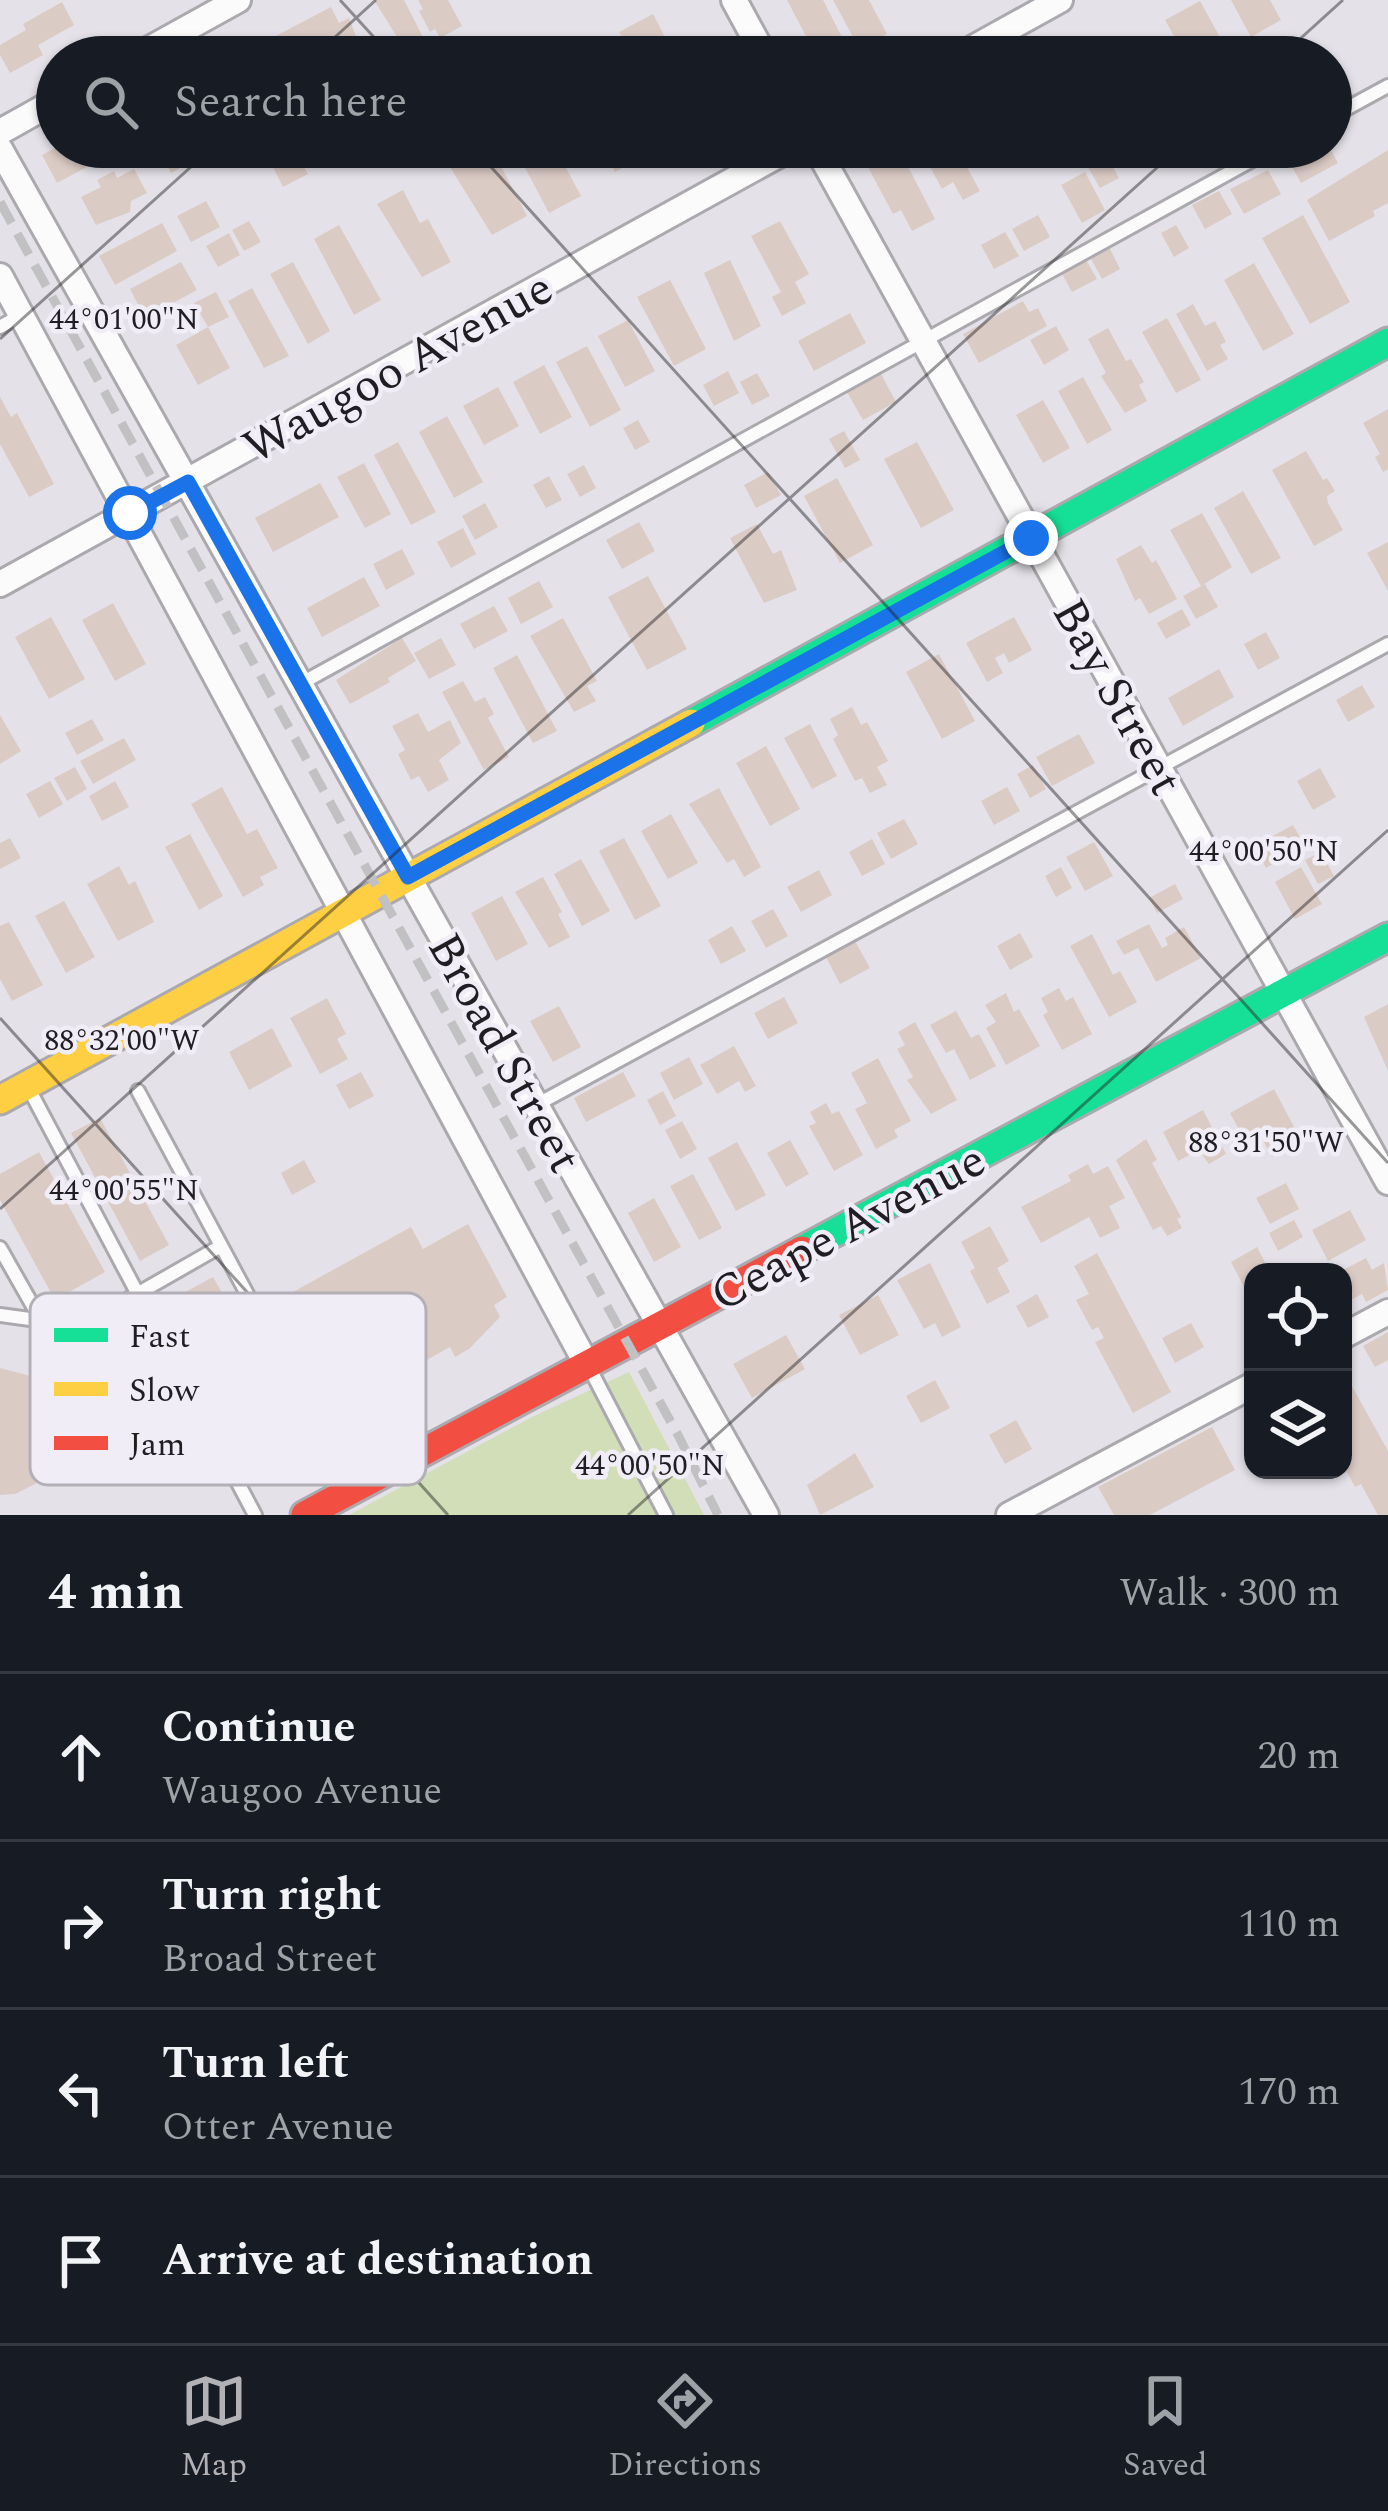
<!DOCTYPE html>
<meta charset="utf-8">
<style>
:root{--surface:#171b24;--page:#20242c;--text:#f1f3f6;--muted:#9ea1a6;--line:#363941;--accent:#b2b2b6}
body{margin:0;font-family:Spectral,serif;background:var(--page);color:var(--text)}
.controls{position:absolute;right:36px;bottom:36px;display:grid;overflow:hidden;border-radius:24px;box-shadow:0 3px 9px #0004}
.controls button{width:108px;height:108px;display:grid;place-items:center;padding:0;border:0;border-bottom:3px solid var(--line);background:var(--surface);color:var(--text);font:60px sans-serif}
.stop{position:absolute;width:36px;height:36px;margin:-27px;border:9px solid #1a73e8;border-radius:50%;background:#fff}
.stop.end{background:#1a73e8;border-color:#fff;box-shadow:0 3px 12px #0008}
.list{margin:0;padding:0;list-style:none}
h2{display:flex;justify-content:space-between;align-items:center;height:156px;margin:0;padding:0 48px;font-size:51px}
h2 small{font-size:39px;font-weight:400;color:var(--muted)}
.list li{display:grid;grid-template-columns:78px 1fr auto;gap:36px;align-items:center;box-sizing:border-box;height:168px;padding:0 48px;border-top:3px solid var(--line)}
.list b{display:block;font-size:45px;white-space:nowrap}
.list p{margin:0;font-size:39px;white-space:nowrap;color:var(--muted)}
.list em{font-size:39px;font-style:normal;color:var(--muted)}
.icon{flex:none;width:66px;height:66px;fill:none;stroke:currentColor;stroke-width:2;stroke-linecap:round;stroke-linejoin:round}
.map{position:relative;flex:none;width:1388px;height:1515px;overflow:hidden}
.search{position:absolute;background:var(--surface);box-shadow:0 3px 9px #0004;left:36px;right:36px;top:36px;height:132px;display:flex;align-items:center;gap:30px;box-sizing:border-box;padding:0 42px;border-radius:66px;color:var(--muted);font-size:45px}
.sheet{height:828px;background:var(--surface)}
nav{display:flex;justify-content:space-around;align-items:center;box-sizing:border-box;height:168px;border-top:3px solid var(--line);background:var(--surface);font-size:33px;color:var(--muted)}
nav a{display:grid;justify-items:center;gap:6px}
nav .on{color:var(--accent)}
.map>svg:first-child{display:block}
.green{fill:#d1deb8}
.building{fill:#dbcbc5}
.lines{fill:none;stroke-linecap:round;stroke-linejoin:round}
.lane-casing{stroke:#aba9ae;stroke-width:18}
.street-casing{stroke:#aba9ae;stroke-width:30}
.fast-casing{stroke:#aba9ae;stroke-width:33}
.slow-casing{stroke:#aba9ae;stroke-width:33}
.jam-casing{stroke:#aba9ae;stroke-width:33}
.lane{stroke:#fbfbfc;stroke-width:12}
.street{stroke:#fbfbfc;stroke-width:24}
.fast{stroke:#16e098;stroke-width:27}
.slow{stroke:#ffcf43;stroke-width:27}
.jam{stroke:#f24e42;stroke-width:27}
.rail{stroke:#c1c0c2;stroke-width:9;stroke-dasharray:24 12;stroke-linecap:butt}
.route{stroke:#1a73e8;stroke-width:15}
.ticks{fill:none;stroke:#201e22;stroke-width:3;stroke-opacity:0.45}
.labels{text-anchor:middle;stroke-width:9;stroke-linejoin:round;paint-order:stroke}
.street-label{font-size:48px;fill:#201e22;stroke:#f1edf7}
.key{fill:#f1edf7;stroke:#b2afb7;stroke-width:3}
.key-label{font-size:33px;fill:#201e22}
.ticks-label{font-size:30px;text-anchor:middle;fill:#201e22;stroke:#f1edf7;stroke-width:9;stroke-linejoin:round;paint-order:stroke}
</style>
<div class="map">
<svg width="1388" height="1515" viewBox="0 0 1388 1515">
<rect width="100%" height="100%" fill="#e4e2e8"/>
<path class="green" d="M629,1372L704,1515H349L532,1417Z"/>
<path class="building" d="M374,0H404L426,43L407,53Z
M418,0H448L462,26L440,38L435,29L430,32L419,11L423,9Z
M787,0H823L845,43L817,57Z
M833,0H869L887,34L859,48Z
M1231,0H1270L1281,20L1251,37Z
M1200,1L1231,57H1186L1165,20Z
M62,2L74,25L38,45L43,55L10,73L0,55V45L26,30L23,24Z
M331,7L339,23L349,18L364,57H280L270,39Z
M653,14L666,39L632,57L619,32Z
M57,147H124L57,183L42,155Z
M157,147H190L197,159L171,173Z
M486,147H491L527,216L492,235L450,167Z
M518,147H555L581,196L549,213L515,149Z
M594,147H635L641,158L615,172L605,153L599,157Z
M878,147H898L935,219L912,231L901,210L893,214L862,156Z
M919,147H956L980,191L963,200L953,182L942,189Z
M967,147H1001L1005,153L978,168Z
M1308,147H1329L1338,163L1301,183L1287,158Z
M1388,150V203L1373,211L1375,216L1329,241L1307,200Z
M296,153L308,174L283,187L272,165Z
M1106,154L1119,178L1100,188L1086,164Z
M134,169L147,193L131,201L130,212L96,225L81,197L101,187L97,180L114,171L117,178Z
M1268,170L1281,194L1244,214L1230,189Z
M1085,172L1105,210L1082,223L1061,185Z
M403,190L420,223L428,219L451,262L422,277L377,204Z
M1219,191L1232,214L1205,229L1192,205Z
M206,201L220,227L191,242L177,216Z
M1038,215L1050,237L1024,251L1012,229Z
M1303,215L1350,302L1310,324L1262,238Z
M249,221L261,242L244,251L232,230Z
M780,221L809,274L795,282L806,303L782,316L772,297L781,292L751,236Z
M162,223L177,251L115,285L99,256Z
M339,225L381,300L354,315L314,239Z
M1176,225L1189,248L1174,257L1161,233Z
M1005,232L1019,256L994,269L981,245Z
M229,233L240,255L218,267L206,246Z
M1109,247L1120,269L1102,279L1090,257Z
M1085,258L1097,279L1072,292L1061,272Z
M730,260L761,326L734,341L704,273Z
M181,262L197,290L145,318L130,289Z
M293,262L330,331L308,344L270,274Z
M1254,263L1294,334L1263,351L1224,280Z
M670,280L706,349L674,366L637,297Z
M252,288L289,356L264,368L228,301Z
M216,292L229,317L208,327L194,303Z
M1023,301L1029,312L1038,308L1047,326L979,363L963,334Z
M1193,304L1205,326L1215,321L1226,342L1220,345L1228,359L1207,371L1176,314Z
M850,313L866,343L814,371L798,341Z
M1167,318L1201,380L1176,393L1142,332Z
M628,320L655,371L625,387L598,336Z
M1056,326L1069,350L1044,365L1030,340Z
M208,327L230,368L198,385L176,345Z
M1108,328L1126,361L1131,359L1144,382L1139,385L1147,401L1125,413L1101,376L1106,373L1088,339Z
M587,346L621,410L590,427L556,362Z
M544,365L572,417L540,434L513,382Z
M728,371L739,393L714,406L703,385Z
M757,373L770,396L752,405L740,382Z
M881,374L896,402L863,420L847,392Z
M1083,377L1112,430L1087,444L1058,391Z
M498,387L519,426L484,445L463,406Z
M0,397L11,417L17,413L54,484L29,497L0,444Z
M1043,400L1070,448L1043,463L1016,415Z
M1388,409V469L1383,472L1375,457L1380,454L1363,423Z
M447,416L483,482L454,498L419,432Z
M638,420L650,442L635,450L623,428Z
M844,431L860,460L845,468L829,439Z
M398,442L436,512L411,525L374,455Z
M917,442L954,510L921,528L884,459Z
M1306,451L1323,480L1327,478L1335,491L1327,496L1328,503L1343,530L1314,546L1272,470Z
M364,463L391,514L365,528L337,477Z
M584,465L596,488L580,497L567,474Z
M768,472L781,495L756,508L744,485Z
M549,476L562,500L546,508L533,485Z
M837,478L873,545L840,563L804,496Z
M320,483L339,517L273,552L255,518Z
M1243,491L1281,558L1251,574L1214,508Z
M485,503L498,527L475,540L462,516Z
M1202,513L1232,567L1201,586L1170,530Z
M639,522L655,551L622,569L606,540Z
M757,524L773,554L781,550L797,590L764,603L730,538Z
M463,528L476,554L451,568L437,542Z
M1388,542V591L1367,553Z
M1141,545L1152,563L1156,560L1177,599L1149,614L1140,598L1135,601L1116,559Z
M402,549L415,574L386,590L373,564Z
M648,576L687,649L647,670L608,597Z
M364,577L380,606L322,637L307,608Z
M539,581L553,607L521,624L508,598Z
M1205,584L1218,607L1196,619L1183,596Z
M113,603L146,664L115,681L82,620Z
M494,606L508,631L474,649L460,624Z
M1182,609L1191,625L1166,639L1157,623Z
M51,617L85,679L49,699L15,637Z
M1014,617L1032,650L1009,663L1004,653L995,658L1003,673L987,682L966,643Z
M563,618L597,681L587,686L596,701L574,712L530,636Z
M1266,632L1280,658L1258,670L1244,644Z
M402,638L416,661L388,678L390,682L350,704L336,680Z
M441,638L456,665L429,679L414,653Z
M939,654L975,721L942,739L906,672Z
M517,655L557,731L533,743L493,668Z
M1219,669L1234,697L1183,726L1168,698Z
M463,681L475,702L485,697L494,714L488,718L509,757L484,770L442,692Z
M1362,685L1375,707L1348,722L1336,700Z
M852,707L861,725L867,722L888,761L877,767L887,785L870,793L862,778L855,781L833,739L838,735L830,719Z
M418,713L428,732L450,720L461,743L439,760L449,780L428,792L419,776L411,780L398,754L405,750L392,726Z
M0,715L21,751L0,764Z
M92,719L104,740L77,755L65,733Z
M810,724L837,776L812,789L784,738Z
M1079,734L1095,763L1052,786L1036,757Z
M124,738L136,760L93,784L80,761Z
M766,746L800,809L770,826L736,763Z
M1033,765L1046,789L1030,798L1017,774Z
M75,767L87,789L67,801L54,778Z
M1320,768L1336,797L1313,810L1297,781Z
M50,781L63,804L39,818L26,794Z
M115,781L129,807L102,821L89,796Z
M222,787L247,834L257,829L278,868L260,877L264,885L243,897L191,804Z
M1007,787L1020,811L994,825L981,801Z
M719,788L761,867L744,877L734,859L727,863L689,804Z
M671,814L698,863L668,879L641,831Z
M904,819L918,844L891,859L877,833Z
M1293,825L1305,846L1266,868L1254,846Z
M190,834L223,896L199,910L165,847Z
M10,838L21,858L0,869V843Z
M624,838L661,906L635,920L599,851Z
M872,839L885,864L862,876L849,852Z
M1094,842L1113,876L1085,891L1066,857Z
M1321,852L1334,876L1318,884L1305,860Z
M581,859L610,911L582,926L554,874Z
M119,866L129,885L135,881L154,922L118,941L87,884Z
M1061,867L1072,888L1056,897L1045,876Z
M1301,867L1322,904L1295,919L1275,882Z
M819,870L832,895L801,912L787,887Z
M543,877L562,912L558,914L570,937L549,948L515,892Z
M1175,884L1183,899L1157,913L1149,898Z
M502,896L528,944L496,961L471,913Z
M64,901L95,957L66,973L35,916Z
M773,909L788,936L766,948L751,921Z
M9,922L43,985L12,1001L0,979V926Z
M1149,924L1162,948L1168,945L1165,938L1184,927L1201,958L1156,982L1138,948L1124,955L1116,941Z
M732,926L746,951L721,964L708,940Z
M1020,933L1033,957L1010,970L997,946Z
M1092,934L1113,975L1120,971L1137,1002L1109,1017L1070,946Z
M855,941L870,968L840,984L826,957Z
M1059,988L1066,1001L1073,997L1092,1034L1062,1050L1043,1015L1048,1012L1041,998Z
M1006,993L1014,1012L1019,1009L1040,1046L1006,1065L986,1028L996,1022L985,1005Z
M784,997L798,1023L768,1039L754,1013Z
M327,998L346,1034L337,1039L348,1059L320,1074L290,1018Z
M1388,1004V1071L1364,1017Z
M559,1006L581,1047L553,1062L530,1021Z
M956,1011L971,1038L979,1034L996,1066L970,1080L954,1049L946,1053L930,1025Z
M915,1022L957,1100L931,1114L907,1080L913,1077L897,1049L905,1045L898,1032Z
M272,1028L292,1066L249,1090L229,1052Z
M734,1046L756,1086L745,1092L739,1081L717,1094L700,1065Z
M689,1057L703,1084L674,1100L660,1073Z
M878,1058L911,1121L894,1130L898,1137L876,1149L855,1109L867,1103L851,1073Z
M361,1072L374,1096L349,1109L336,1085Z
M623,1072L636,1096L586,1122L574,1098Z
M1274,1089L1302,1142L1272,1157L1257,1129L1243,1137L1230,1113Z
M663,1091L676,1116L660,1125L647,1100Z
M826,1103L832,1114L839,1111L863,1155L834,1171L809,1126L816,1123L810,1112Z
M1203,1110L1226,1154L1209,1164L1199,1150L1178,1161L1163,1132Z
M100,1118L169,1245L140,1261L71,1133Z
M682,1121L697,1149L680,1159L665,1130Z
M1146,1139L1157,1160L1152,1163L1181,1217L1177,1219L1182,1228L1167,1236L1161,1226L1153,1230L1116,1160Z
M790,1140L809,1174L786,1187L767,1153Z
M737,1142L766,1195L736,1211L708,1158Z
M39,1152L105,1272L55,1300L0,1200V1174Z
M304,1160L316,1182L292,1195L281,1173Z
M1088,1164L1093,1174L1108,1166L1125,1198L1109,1206L1120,1228L1100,1238L1089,1217L1041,1243L1021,1207L1071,1181L1068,1175Z
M693,1174L722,1228L699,1240L670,1186Z
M1286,1183L1299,1209L1270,1224L1256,1198Z
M654,1198L681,1247L654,1262L628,1213Z
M1350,1210L1366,1240L1328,1261L1312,1230Z
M1294,1220L1303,1237L1278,1251L1269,1233Z
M468,1224L507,1297L494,1305L500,1317L469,1349L455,1357L450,1347L393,1379L389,1370L348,1392L293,1292L411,1227L423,1249Z
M990,1226L1009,1261L997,1268L1010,1292L987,1304L970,1271L975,1268L961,1242Z
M1257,1247L1270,1272H1253V1282L1244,1287L1231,1262Z
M1097,1253L1171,1392L1133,1413L1095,1342L1104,1338L1098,1327L1092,1330L1076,1300L1089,1294L1074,1266Z
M1366,1258L1372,1270L1384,1263L1388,1290L1366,1302L1362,1294L1349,1301L1343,1289V1270Z
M930,1263L961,1327L942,1337L935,1323L924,1329L897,1280Z
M213,1277L284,1403L235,1432L163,1304Z
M1037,1294L1049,1317L1028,1328L1016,1306Z
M878,1295L899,1335L860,1355L839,1315Z
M1191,1323L1204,1347L1175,1363L1162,1338Z
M1388,1332V1360L1375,1367L1363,1346Z
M786,1335L805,1369L752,1398L733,1364Z
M83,1349L114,1403L112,1467L59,1451L51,1469L37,1483L15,1494L0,1495V1368L27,1375L46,1390L55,1386L51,1379Z
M1343,1370L1388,1451V1515H1378L1361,1484L1355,1487L1343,1465Z
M935,1380L950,1408L921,1423L906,1396Z
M1016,1420L1032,1449L1005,1464L989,1435Z
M1212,1427L1235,1470L1150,1515H1114L1098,1487Z
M855,1453L874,1487L820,1515L807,1485Z"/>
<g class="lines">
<g class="lane-casing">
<path id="lane" d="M1331,117L1388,86
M0,327L21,315
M300,684L1276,147
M28,1087L255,1515
M138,1091L304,1400L306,1411L294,1426L228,1464
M536,1105L1388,644
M0,1248L42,1322
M0,1315L81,1326L221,1246
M589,1367L666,1515"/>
</g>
<g class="street-casing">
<path id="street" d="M734,0L765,57
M135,57L238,0
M957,57L1060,0
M0,132L57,100
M816,147L1388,1182
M0,149L766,1515
M0,276L586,1363
M0,584L793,147
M1343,1336L1388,1312
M1009,1515L1253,1385"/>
</g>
<g class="fast-casing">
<path id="fast" d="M691,723L1388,342
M802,1250L1388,937"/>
</g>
<g class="slow-casing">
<path id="slow" d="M0,1100L691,723"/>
</g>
<g class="jam-casing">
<path id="jam" d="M305,1515L802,1250"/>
</g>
<use href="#lane" class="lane"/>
<use href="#street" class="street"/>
<use href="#fast" class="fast"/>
<use href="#slow" class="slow"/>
<use href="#jam" class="jam"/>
<path class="rail" d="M0,202L678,1435L718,1515"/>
</g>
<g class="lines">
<path class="route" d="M130,513L188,482L408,877L1031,538"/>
</g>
<path class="ticks" d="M340,0L392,57M313,57L376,0M1280,57L1343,0M473,147L1388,1163M0,339L213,147M0,1018L448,1515M0,1209L1180,147M628,1515L1388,830"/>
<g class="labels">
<g class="street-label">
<text transform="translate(397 366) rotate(-29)" y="17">Waugoo Avenue</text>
<text transform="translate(1119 696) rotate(61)" y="17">Bay Street</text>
<text transform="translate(506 1052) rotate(61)" y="17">Broad Street</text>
<text transform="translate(847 1226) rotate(-28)" y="17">Ceape Avenue</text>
</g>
</g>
<rect x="30" y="1293" width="396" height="192" rx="18" class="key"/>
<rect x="54" y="1328" width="54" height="14" fill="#16e098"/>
<rect x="54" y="1382" width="54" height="14" fill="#ffcf43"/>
<rect x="54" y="1436" width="54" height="14" fill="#f24e42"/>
<g class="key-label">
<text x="129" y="1347">Fast</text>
<text x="129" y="1401">Slow</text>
<text x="129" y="1455">Jam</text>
</g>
<g class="ticks-label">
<text x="124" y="329">44°01'00"N</text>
<text x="1264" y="861">44°00'50"N</text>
<text x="122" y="1050">88°32'00"W</text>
<text x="1266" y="1152">88°31'50"W</text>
<text x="124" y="1200">44°00'55"N</text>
<text x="650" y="1475">44°00'50"N</text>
</g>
</svg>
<div class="controls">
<button><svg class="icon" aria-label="locate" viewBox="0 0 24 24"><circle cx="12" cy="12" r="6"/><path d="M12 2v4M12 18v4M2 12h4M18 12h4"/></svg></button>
<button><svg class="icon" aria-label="layers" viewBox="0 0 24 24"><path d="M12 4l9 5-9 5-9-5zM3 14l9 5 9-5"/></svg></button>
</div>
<div class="stop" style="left:130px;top:513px"></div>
<div class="stop end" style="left:1031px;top:538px"></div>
<div class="search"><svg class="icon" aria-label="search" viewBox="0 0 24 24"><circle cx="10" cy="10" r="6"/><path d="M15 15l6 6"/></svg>Search here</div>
</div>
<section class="sheet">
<h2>4 min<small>Walk · 300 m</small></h2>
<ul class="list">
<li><svg class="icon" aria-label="ahead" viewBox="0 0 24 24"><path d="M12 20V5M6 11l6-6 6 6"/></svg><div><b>Continue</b><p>Waugoo Avenue</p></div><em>20 m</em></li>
<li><svg class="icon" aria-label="right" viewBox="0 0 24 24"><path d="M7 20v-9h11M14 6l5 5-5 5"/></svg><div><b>Turn right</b><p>Broad Street</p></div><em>110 m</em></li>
<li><svg class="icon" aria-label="left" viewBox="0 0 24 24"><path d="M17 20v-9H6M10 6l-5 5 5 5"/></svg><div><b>Turn left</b><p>Otter Avenue</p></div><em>170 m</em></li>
<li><svg class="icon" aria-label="arrive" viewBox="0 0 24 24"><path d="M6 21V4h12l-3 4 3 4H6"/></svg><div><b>Arrive at destination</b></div></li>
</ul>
</section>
<nav>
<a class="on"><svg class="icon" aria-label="map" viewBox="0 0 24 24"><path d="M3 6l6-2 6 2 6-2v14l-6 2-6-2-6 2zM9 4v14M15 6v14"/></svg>Map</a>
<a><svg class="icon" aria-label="directions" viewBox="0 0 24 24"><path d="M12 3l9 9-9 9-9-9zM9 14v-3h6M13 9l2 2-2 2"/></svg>Directions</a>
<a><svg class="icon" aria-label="saved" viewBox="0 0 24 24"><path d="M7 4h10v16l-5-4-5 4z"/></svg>Saved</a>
</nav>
